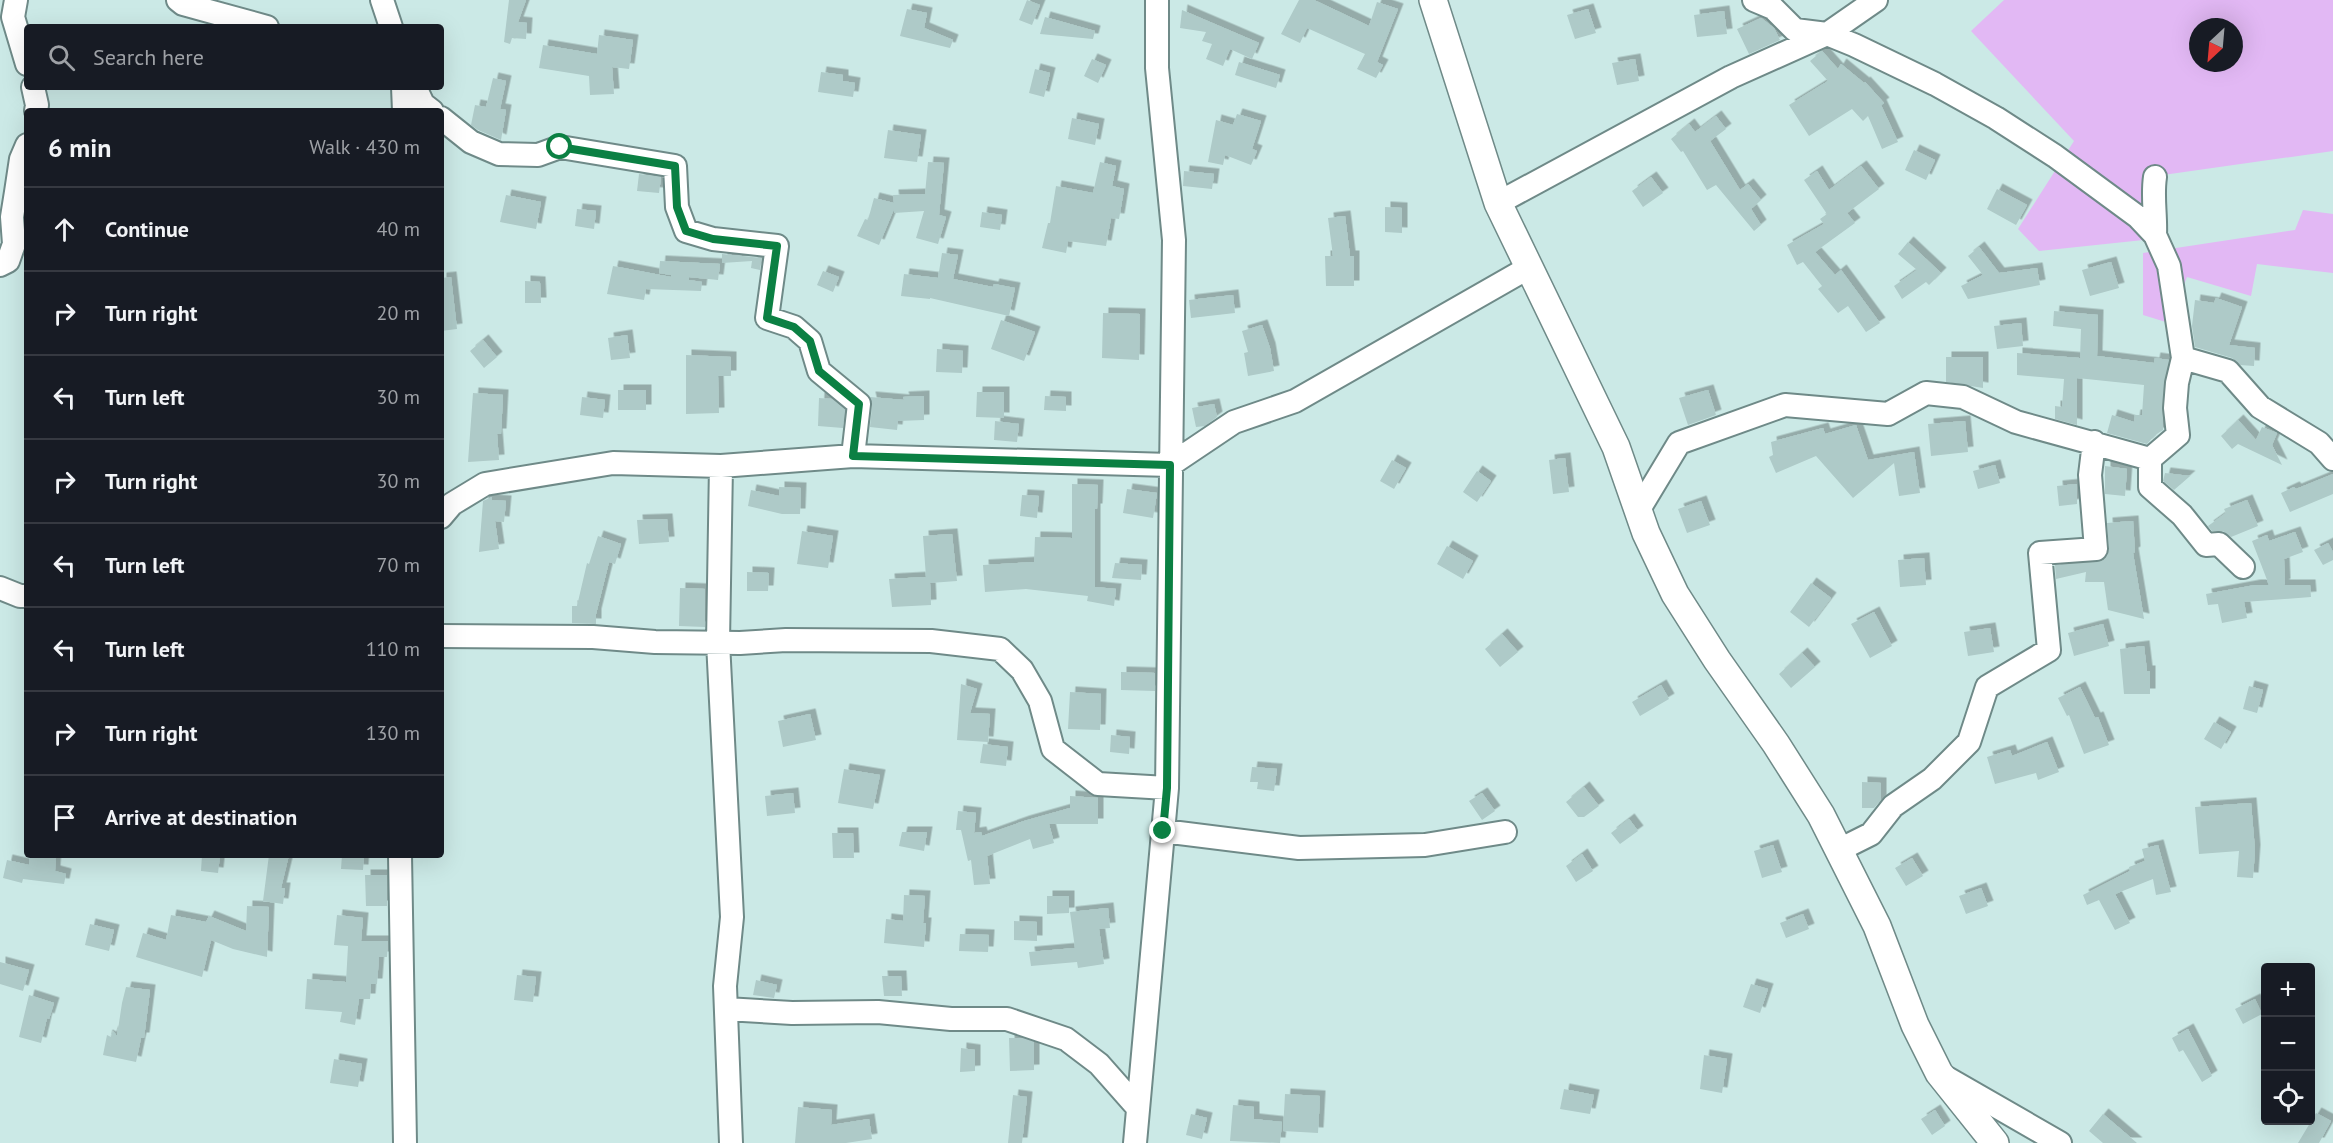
<!DOCTYPE html>
<meta charset="utf-8">
<style>
:root{--surface:#171b24;--page:#242831;--text:#f1f3f6;--muted:#9ea1a6;--line:#363941}
body{margin:0;font-family:"PT Sans",sans-serif;background:var(--page);color:var(--text)}
.controls{position:absolute;right:18px;bottom:18px;display:grid;overflow:hidden;border-radius:6px;box-shadow:0 6px 24px #0002}
.controls button{width:54px;height:54px;display:grid;place-items:center;padding:0;border:0;border-bottom:2px solid var(--line);background:var(--surface);color:var(--text);font:30px sans-serif}
.compass{position:absolute;left:2189px;top:18px;width:54px;height:54px;border-radius:50%;background:var(--surface);box-shadow:0 6px 24px #0002;rotate:206deg}
.stop{position:absolute;width:18px;height:18px;margin:-14px;border:4px solid #0b8043;border-radius:50%;background:#fff}
.stop.end{background:#0b8043;border-color:#fff;box-shadow:0 2px 6px #0008}
.list{margin:0;padding:0;list-style:none}
h2{display:flex;justify-content:space-between;align-items:center;height:78px;margin:0;padding:0 24px;font-size:26px}
h2 small{font-size:20px;font-weight:400;color:var(--muted)}
.list li{display:grid;grid-template-columns:39px 1fr auto;gap:18px;align-items:center;box-sizing:border-box;height:84px;padding:0 24px;border-top:2px solid var(--line)}
.list b{display:block;font-size:22px;white-space:nowrap}
.list em{font-size:20px;font-style:normal;color:var(--muted)}
.icon{flex:none;width:33px;height:33px;fill:none;stroke:currentColor;stroke-width:2;stroke-linecap:round;stroke-linejoin:round}
.map{position:relative;flex:none;width:2333px;height:1143px;overflow:hidden}
.search{position:absolute;background:var(--surface);box-shadow:0 6px 24px #0002;left:24px;top:24px;width:420px;height:66px;display:flex;align-items:center;gap:15px;box-sizing:border-box;padding:0 21px;border-radius:6px;color:var(--muted);font-size:22px}
.panel{position:absolute;background:var(--surface);box-shadow:0 6px 24px #0002;left:24px;top:108px;width:420px;height:750px;border-radius:6px}
.map>svg:first-child{display:block}
.green{fill:#e2b8f4;fill-rule:evenodd}
.building{fill:#aecac8;filter:url(#shadow)}
.lines{fill:none;stroke-linecap:round;stroke-linejoin:round}
.minor-casing{stroke:#6f8a88;stroke-width:26}
.tertiary-casing{stroke:#6f8a88;stroke-width:30}
.minor{stroke:#fff;stroke-width:22}
.tertiary{stroke:#fff;stroke-width:27}
.route{stroke:#0b8043;stroke-width:8}
</style>
<div class="map">
<svg width="2333" height="1143" viewBox="0 0 2333 1143">
<defs>
<filter id="shadow"><feDropShadow dx="5.5" dy="-5.5" stdDeviation="0" flood-color="#0004"/></filter>
</defs>
<rect width="100%" height="100%" fill="#cbe9e6"/>
<path class="green" d="M2004,0H2333V151L2149,177L2153,239L2039,251L2018,229L2074,141L1971,31ZM2198,27H2234V63H2198Z
M2303,210L2333,214V273L2257,264L2251,296L2187,277L2169,323L2143,315V253L2295,230Z"/>
<path class="building" d="M509,0H526L518,22L527,23L526,39L512,38L510,44L504,42Z
M1027,0L1040,5L1032,25L1019,20Z
M1299,0H1314L1369,26L1377,2L1398,9L1377,62L1383,65L1376,78L1357,69L1365,54L1307,28L1300,43L1281,34Z
M907,9L927,13L924,28L953,40L950,48L900,36Z
M1588,9L1596,33L1575,39L1567,15Z
M1182,10L1259,43L1252,59L1230,49L1223,66L1206,59L1212,44L1202,41L1206,32L1180,28Z
M1724,11L1727,34L1697,37L1694,15Z
M1045,17L1095,31L1093,39L1040,34Z
M1761,18L1774,28L1780,40L1749,54L1737,29Z
M599,35L633,40L629,69L612,67L614,94L590,95L589,76L539,68L543,45L597,54Z
M1822,51L1838,69L1841,64L1864,83L1865,82L1884,103L1881,105L1898,142L1882,149L1868,116L1863,121L1852,109L1809,136L1789,105L1828,81L1810,61Z
M1092,59L1106,65L1098,83L1084,76Z
M1635,59L1639,81L1617,85L1612,63Z
M1239,62L1280,75L1276,88L1235,75Z
M1035,69L1050,73L1044,97L1029,93Z
M821,72L843,75V81L855,83L853,97L818,92Z
M493,78L506,81L500,109L506,110L501,140L478,130L471,125L475,105L486,107Z
M1237,114L1261,121L1252,149L1257,151L1251,165L1225,155L1223,165L1208,162L1216,120L1233,125Z
M1716,116L1726,129L1710,141L1740,190L1748,184L1761,200L1751,209L1761,225L1754,231L1716,185L1707,190L1683,151L1681,152L1671,139L1689,124L1695,132Z
M1072,118L1099,124L1095,145L1068,139Z
M888,130L921,135L917,162L884,158Z
M1914,150L1935,160L1926,180L1905,170Z
M928,162L944,163L939,215L946,217L938,244L916,238L924,211L894,213V209L879,245L857,236L865,219L868,220L874,198L894,203L893,195L925,194Z
M1100,162L1116,166L1112,186L1124,189L1119,219L1111,218L1106,246L1068,241L1066,253L1042,248L1048,223H1050L1056,186L1093,193Z
M1861,166L1879,189L1847,213L1855,223L1815,252L1835,275L1841,270L1880,323L1866,332L1848,306L1838,313L1818,289L1822,286L1803,262L1797,265L1787,245L1824,224L1820,219L1827,214L1804,180L1817,171L1829,190Z
M1184,171L1214,174L1212,189L1183,186Z
M639,174L661,177L659,193L637,191Z
M1651,177L1663,193L1643,207L1632,191Z
M1997,189L2027,205L2016,225L1987,209Z
M506,195L541,202L536,229L500,222Z
M1385,207L1402,208V233L1385,232Z
M577,209L596,211L594,229L575,226Z
M982,212L1002,215L1000,230L980,227Z
M1345,216L1350,256H1354V286H1326L1325,256H1333L1328,218Z
M1908,242L1941,273L1929,285L1926,282L1902,299L1894,286L1917,270L1898,254Z
M1979,247L1999,273L2037,268L2040,285L1968,299L1961,286L1983,275L1968,256Z
M942,253L958,255L953,279L993,287L994,284L1015,288L1009,316L930,298V299L901,296L904,274L938,278Z
M722,254L762,258L760,270L751,268L752,261L722,263Z
M660,261L720,264L718,280L689,277V280L702,282L701,291L646,289L644,300L607,294L613,266L671,277V275L659,273Z
M2111,262L2119,288L2090,296L2082,270Z
M823,271L839,277L833,292L817,285Z
M451,277L457,329L441,331V278Z
M525,281L540,282L541,303H525Z
M1233,295L1235,313L1191,318L1189,300Z
M2216,298L2242,307L2229,345L2255,348L2254,366L2240,365L2232,358L2195,347L2192,326L2195,300L2214,303Z
M2054,311L2098,315L2097,356L2154,363L2155,358L2169,360L2164,382L2162,407L2163,430L2155,435L2147,444L2107,433L2112,415L2134,422L2135,415H2142L2144,385L2077,378V425L2055,419V406L2062,407L2064,379L2017,375V353L2080,358L2081,329L2053,326Z
M1103,313L1140,314L1139,360L1102,358Z
M1001,320L1035,332L1024,361L991,349Z
M2021,323L2023,346L1997,349L1994,326Z
M1262,325L1270,348L1274,371L1248,376L1244,353L1248,352L1242,331Z
M627,335L630,358L611,360L608,338Z
M483,340L497,357L484,368L470,351Z
M937,349L963,351L962,373L936,372Z
M686,355L731,357V376H718L719,413L686,414Z
M1946,357H1983V388L1946,382Z
M618,390H646V410H618Z
M1708,390L1716,415L1688,425L1679,398Z
M977,392H1004V418L976,417Z
M473,393L503,395L501,434H497L499,460L468,462Z
M924,396V420L898,421L897,430L870,427L872,406L870,397L904,400L903,397Z
M1045,396L1066,397V411L1044,410Z
M582,397L605,400L603,418L580,415Z
M819,398L832,399L845,410L843,428L818,426Z
M1214,404L1217,417L1205,426L1196,427L1192,408Z
M2238,420L2256,440L2262,427L2277,433L2272,445L2282,465L2238,444L2232,449L2221,436Z
M995,421L1019,424L1017,442L994,440Z
M1965,421L1968,452L1931,456L1928,424Z
M1856,425L1868,460L1914,452L1920,493L1899,496L1894,463L1853,498L1816,456L1776,473L1769,457L1773,455L1771,442L1823,428L1825,434Z
M1565,458L1569,492L1553,494L1549,460Z
M1392,460L1406,468L1394,489L1380,481Z
M1995,465L2000,483L1978,489L1973,471Z
M2105,466L2127,469L2125,496L2105,494Z
M1477,471L1491,481L1477,502L1463,492Z
M2165,473L2190,476L2174,490L2163,481Z
M2333,474V494L2290,512L2281,493L2294,487L2296,489Z
M1072,484L1098,485L1097,509H1095V587L1116,589L1114,606L1087,601L1088,596L1026,589L985,592L983,565L1034,562L1035,537L1072,538Z
M2077,484V504L2059,506L2057,486Z
M779,487L801,488L800,514H782L748,506L751,490L779,496Z
M1127,489L1157,493L1153,518L1123,513Z
M1022,495L1039,496L1037,518L1020,516Z
M492,497V500L506,501L504,522L495,521L499,549L479,552L483,501Z
M2247,500L2258,526L2231,537L2223,531H2212L2208,526L2226,513L2224,509Z
M1701,501L1710,525L1687,533L1678,509Z
M667,519L669,542L639,544L637,520Z
M2133,521L2135,552L2133,553L2144,619L2108,610L2104,582H2085L2086,572L2056,579L2055,565L2097,562L2104,560L2109,549L2107,523Z
M802,531L833,536L828,568L797,564Z
M2295,532L2303,552L2284,559L2285,584L2283,585H2310L2311,597L2244,602L2247,618L2222,623L2218,604L2208,605L2206,594L2255,585H2269L2252,541L2267,535L2269,541Z
M952,534L957,581L930,583L931,605L892,607L889,579L926,577L923,536Z
M598,536L621,544L615,564L609,562L596,614V624L572,623V606H577L587,563L589,564Z
M2328,543L2333,552V560L2323,565L2314,550Z
M1447,546L1473,561L1463,579L1437,564Z
M1924,558L1926,585L1900,587L1898,560Z
M1115,563L1142,565L1141,580L1112,578Z
M747,572L769,573L768,591H747Z
M1811,583L1831,598L1809,627L1790,612Z
M680,588L705,589V627L679,626Z
M1874,612L1892,646L1870,658L1851,624Z
M2103,624L2109,646L2074,656L2068,633Z
M1990,628L1994,652L1968,656L1964,632Z
M1502,634L1518,652L1500,667L1485,649Z
M2144,646L2147,671H2150V694H2124L2120,649Z
M1802,653L1815,667L1791,688L1779,674Z
M1121,672L1155,673V691L1121,690Z
M961,684L977,689L970,713L990,714L988,742L957,740Z
M1661,685L1669,699L1640,716L1632,702Z
M2249,686L2263,690L2257,713L2243,709Z
M2080,687L2095,718L2098,717L2109,745L2084,754L2069,715L2067,716L2058,698Z
M1070,692L1101,694L1100,730L1068,729Z
M810,714L816,740L783,747L778,721Z
M2214,722L2231,732L2221,749L2204,739Z
M1111,735L1130,737L1129,754L1110,752Z
M2047,742L2059,772L2038,780L2036,773L1995,784L1987,757L2010,750L2012,756Z
M983,744L1008,747L1006,766L980,763Z
M1252,767L1277,769L1274,791L1257,789L1258,782H1250Z
M844,769L880,775L873,809L838,803Z
M1862,782L1881,783V800L1874,808H1862Z
M1584,787L1599,806L1584,817H1578L1566,802Z
M793,793L795,813L767,816L765,796Z
M1482,793L1495,811L1482,820L1469,801Z
M1070,796L1098,798V824H1049L1054,843L1033,849L1030,839L987,856L990,884L974,885L971,860L968,861L961,830H956L958,811L976,813L974,833L981,832L982,836L1024,821L1070,808Z
M2251,803L2255,850L2253,878L2237,877L2239,851L2199,854L2195,807Z
M1629,819L1638,831L1620,844L1611,833Z
M902,832H927L924,851L899,846Z
M832,833H853L854,858H833Z
M1773,845L1782,872L1762,878L1754,851Z
M2158,845L2171,892L2156,895L2153,879L2115,894L2130,923L2115,930L2099,900L2087,905L2083,895L2130,871L2129,867L2145,861L2142,849Z
M1582,854L1593,871L1576,882L1566,866Z
M30,855H56L55,871L66,874L64,884L23,879L22,883L3,878L7,860L29,865Z
M202,855H220L218,873L201,871Z
M269,855H289L281,888H285L283,904L263,901Z
M342,855H364L363,870L341,869Z
M1912,858L1923,876L1906,886L1895,868Z
M365,875H387V906H366Z
M1981,888L1988,906L1966,914L1959,896Z
M904,895L925,896L923,923H926L924,947L884,943L886,919L903,921Z
M1047,896H1069V913L1047,914Z
M247,906L269,907L267,957L233,949L211,940L202,977L136,957L143,933L166,940L171,915L206,922L209,916L246,931Z
M1108,908L1110,928L1099,929L1104,964L1078,968L1077,962L1031,966L1029,952L1075,948L1070,912Z
M1803,914L1809,929L1786,938L1780,923Z
M337,915L363,918L361,941H388L387,957H379L377,984H371L370,999H359L355,1025L340,1022L342,1012L305,1009L307,979L346,982L348,946L334,945Z
M1014,921L1037,922V941L1014,940Z
M90,924L114,930L109,951L85,945Z
M960,934L989,935L988,952L959,951Z
M0,962L29,970L23,991L0,984Z
M517,975L536,977L533,1002L514,1000Z
M882,976H901L902,996H884Z
M756,980L777,985L774,998L753,995Z
M1751,984L1768,989L1760,1013L1743,1007Z
M126,987L150,990L144,1038H141L136,1062L103,1055L107,1035L111,1037L113,1031L117,1036L122,1003Z
M29,995L54,1003L49,1019L47,1018L41,1043L19,1037Z
M2255,999L2262,1014L2243,1024L2235,1009Z
M2188,1029L2212,1076L2202,1082L2183,1050L2179,1052L2172,1038Z
M1009,1038H1022L1034,1042V1070L1010,1071Z
M961,1048L975,1050V1071L960,1072Z
M1704,1055L1727,1059L1722,1093L1700,1089Z
M334,1059L362,1064L358,1087L330,1083Z
M1564,1089L1594,1095L1590,1114L1560,1109Z
M1285,1094L1320,1096L1318,1133L1283,1131Z
M1013,1095L1027,1097L1022,1143H1008Z
M1233,1105L1254,1107V1119L1282,1122L1280,1143L1230,1141Z
M798,1107L832,1110L831,1125L869,1119L872,1139L846,1143H795Z
M1935,1110L1945,1126L1932,1135L1921,1119Z
M2316,1113L2331,1121L2319,1143H2298Z
M1191,1114L1207,1118L1202,1139L1186,1135Z
M2103,1114L2137,1143H2103L2089,1131Z"/>
<g class="lines">
<g class="minor-casing">
<path id="minor" d="M16,0L13,17L27,64
M178,0L183,4L267,27
M382,0L391,27
M1754,0L1773,8L1795,30L1827,34L1854,45L1935,84L1996,118L2055,156L2138,217L2155,235L2169,266L2183,358L2177,383L2175,408L2178,435L2150,459
M33,87L37,105L36,111
M403,87L404,111
M415,87L423,104L432,111
M441,118L471,142L499,154L538,155L560,147L675,166L677,207L686,231L713,239L777,246L767,318L794,327L810,341L819,371L859,404L853,456
M1498,203L1731,77L1827,34L1876,0
M2155,235C2156,215 2152,197 2155,177
M0,265L8,261L14,244L12,217L16,192L21,159L27,145
M2183,358L2228,371L2260,407L2319,443L2333,459
M721,466L718,642L732,917L725,986L731,1143
M1638,511L1679,443L1785,405L1888,414L1926,393L1963,397L2016,422L2150,459V487L2182,515L2206,545L2219,544L2243,567
M441,517L452,504L485,484L613,463L721,466L853,456L1170,465L1234,422L1295,401L1528,268
M0,588L20,596H27
M441,636L593,637L655,642L740,643L786,640L931,641L1000,649L1022,670L1040,701L1053,749L1098,784L1167,788
M1163,831L1299,848L1425,845L1505,832
M1839,850L1871,834L1893,806L1932,779L1969,742L1987,687L2049,650L2040,553L2096,549L2090,475L2094,442
M400,855L405,1143
M726,1009L792,1013L878,1012L951,1019H1007L1066,1039L1099,1064L1137,1107
M1947,1078L2060,1143
M1135,1143L1167,788L1174,240L1157,68V0"/>
</g>
<g class="tertiary-casing">
<path id="tertiary" d="M1433,0L1498,203L1616,447L1646,533L1675,594L1717,660L1776,744L1821,815L1877,926L1915,1025L1939,1073L1995,1143"/>
</g>
<use href="#minor" class="minor"/>
<use href="#tertiary" class="tertiary"/>
</g>
<g class="lines">
<path class="route" d="M560,147L675,166L677,207L686,231L713,239L777,246L767,318L794,327L810,341L819,371L859,404L853,456L1170,465L1167,788L1163,831"/>
</g>
</svg>
<div class="controls">
<button>+</button>
<button>−</button>
<button><svg class="icon" aria-label="locate" viewBox="0 0 24 24"><circle cx="12" cy="12" r="6"/><path d="M12 2v4M12 18v4M2 12h4M18 12h4"/></svg></button>
</div>
<svg class="compass" viewBox="-18 -18 36 36"><path d="M0-13l5 13h-10z" fill="#e53935"/><path d="M0 13l5-13h-10z" fill="#9ea1a6"/></svg>
<div class="stop" style="left:560px;top:147px"></div>
<div class="stop end" style="left:1163px;top:831px"></div>
<div class="search"><svg class="icon" aria-label="search" viewBox="0 0 24 24"><circle cx="10" cy="10" r="6"/><path d="M15 15l6 6"/></svg>Search here</div>
<section class="panel">
<h2>6 min<small>Walk · 430 m</small></h2>
<ul class="list">
<li><svg class="icon" aria-label="ahead" viewBox="0 0 24 24"><path d="M12 20V5M6 11l6-6 6 6"/></svg><div><b>Continue</b></div><em>40 m</em></li>
<li><svg class="icon" aria-label="right" viewBox="0 0 24 24"><path d="M7 20v-9h11M14 6l5 5-5 5"/></svg><div><b>Turn right</b></div><em>20 m</em></li>
<li><svg class="icon" aria-label="left" viewBox="0 0 24 24"><path d="M17 20v-9H6M10 6l-5 5 5 5"/></svg><div><b>Turn left</b></div><em>30 m</em></li>
<li><svg class="icon" aria-label="right" viewBox="0 0 24 24"><path d="M7 20v-9h11M14 6l5 5-5 5"/></svg><div><b>Turn right</b></div><em>30 m</em></li>
<li><svg class="icon" aria-label="left" viewBox="0 0 24 24"><path d="M17 20v-9H6M10 6l-5 5 5 5"/></svg><div><b>Turn left</b></div><em>70 m</em></li>
<li><svg class="icon" aria-label="left" viewBox="0 0 24 24"><path d="M17 20v-9H6M10 6l-5 5 5 5"/></svg><div><b>Turn left</b></div><em>110 m</em></li>
<li><svg class="icon" aria-label="right" viewBox="0 0 24 24"><path d="M7 20v-9h11M14 6l5 5-5 5"/></svg><div><b>Turn right</b></div><em>130 m</em></li>
<li><svg class="icon" aria-label="arrive" viewBox="0 0 24 24"><path d="M6 21V4h12l-3 4 3 4H6"/></svg><div><b>Arrive at destination</b></div></li>
</ul>
</section>
</div>
